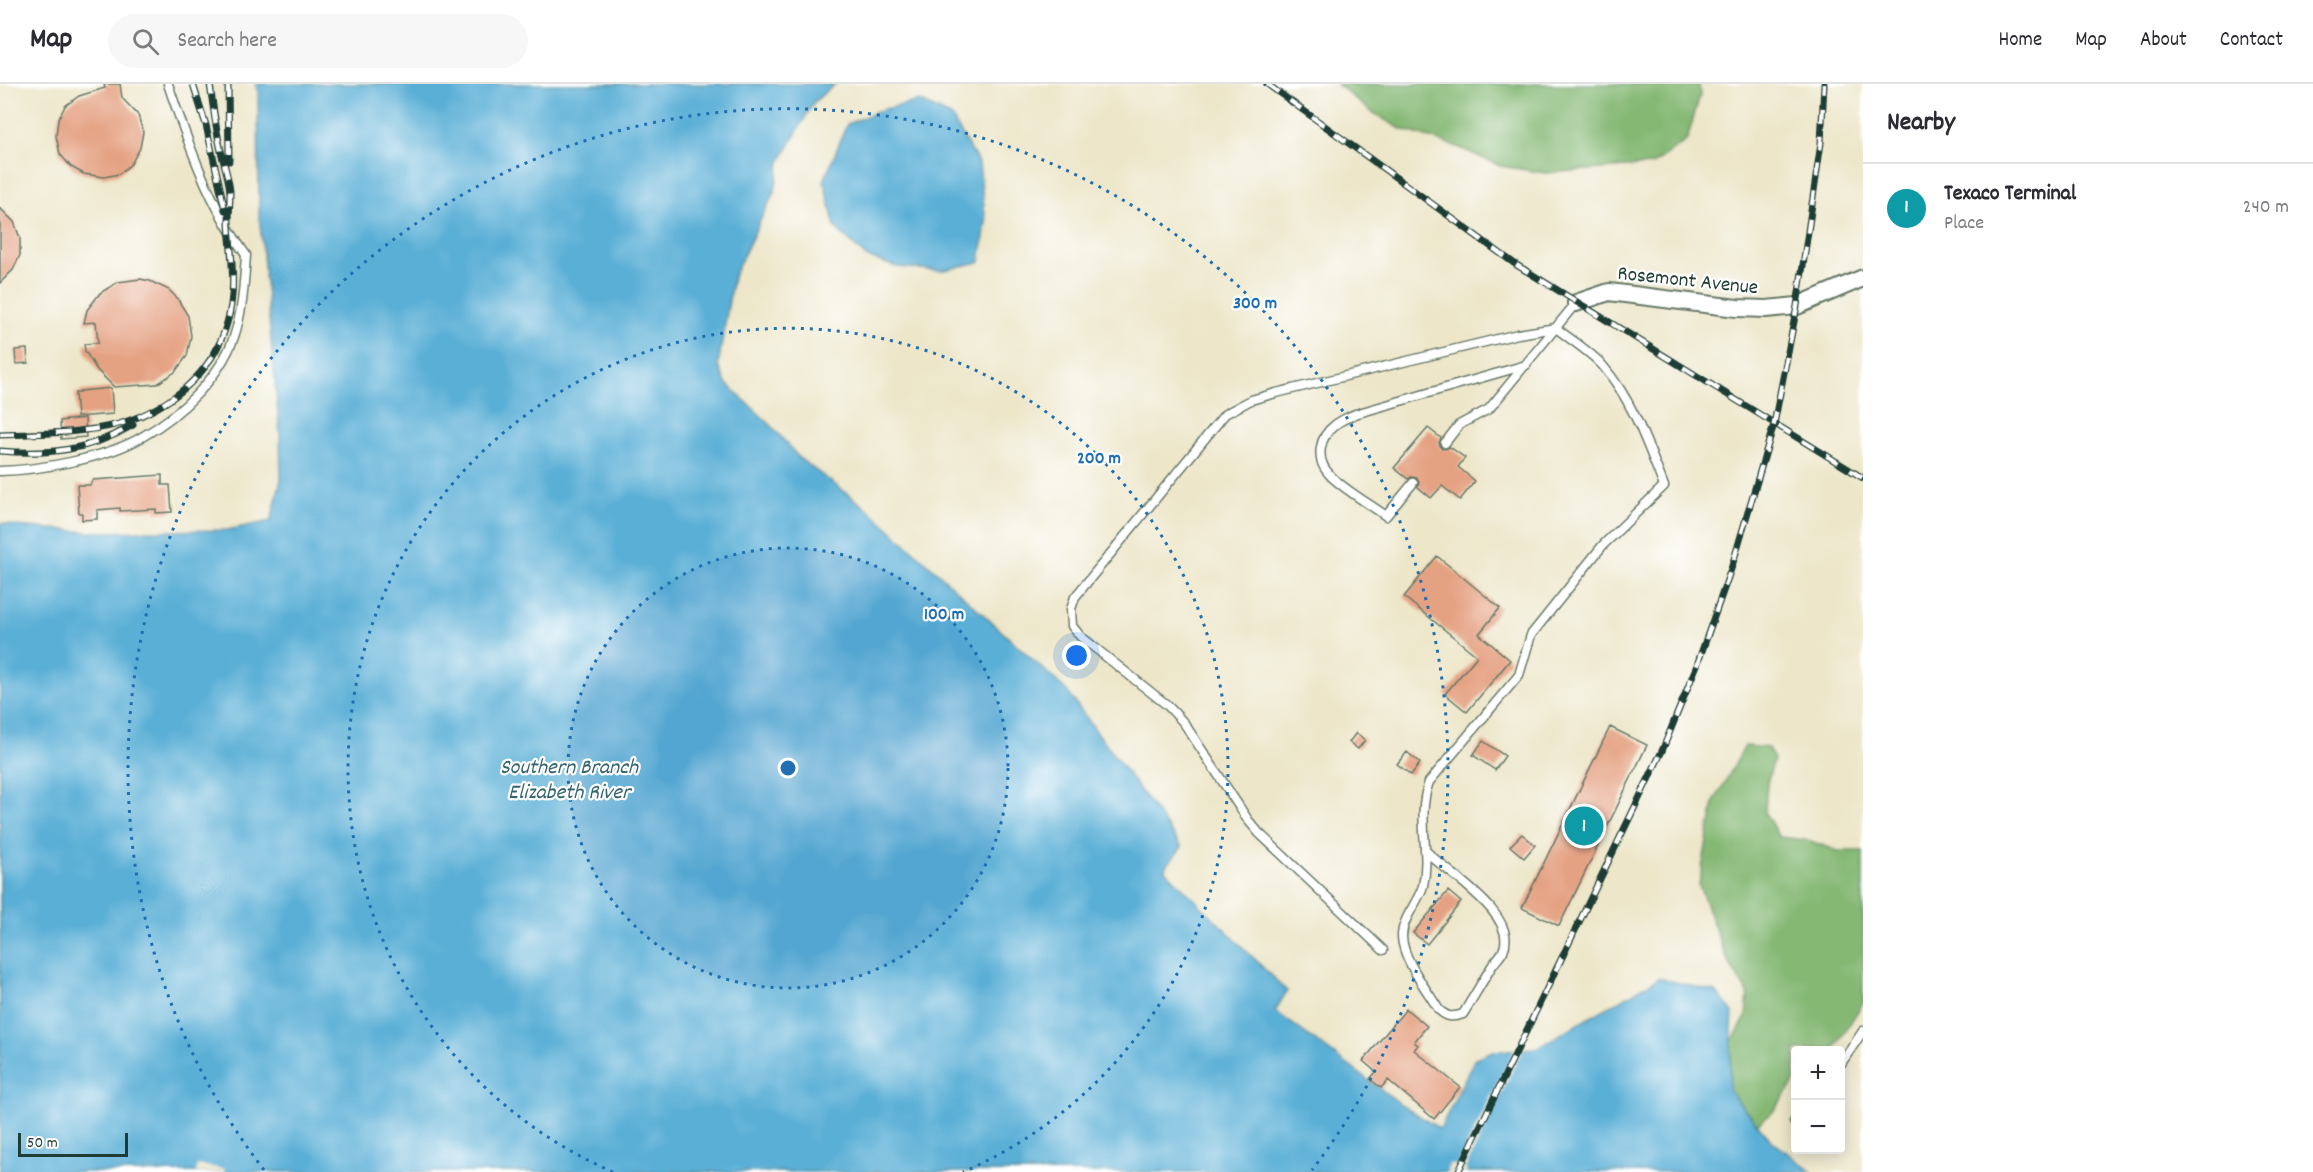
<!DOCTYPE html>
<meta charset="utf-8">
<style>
:root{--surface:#fff;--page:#f7f7f7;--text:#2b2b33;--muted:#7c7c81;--line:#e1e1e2;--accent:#1f6fb2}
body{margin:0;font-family:Dekko,sans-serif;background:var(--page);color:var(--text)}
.controls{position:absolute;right:18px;bottom:18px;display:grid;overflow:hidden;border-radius:6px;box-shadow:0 3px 15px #0003}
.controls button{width:54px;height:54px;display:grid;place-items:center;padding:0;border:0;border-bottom:2px solid var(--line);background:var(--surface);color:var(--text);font:30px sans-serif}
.scale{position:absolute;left:18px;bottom:15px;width:110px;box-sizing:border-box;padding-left:6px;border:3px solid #1f3d34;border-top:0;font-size:16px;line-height:21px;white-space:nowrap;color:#1f3d34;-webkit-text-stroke:4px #fff;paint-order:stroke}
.you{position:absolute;left:1077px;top:572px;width:21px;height:21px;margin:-15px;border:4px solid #fff;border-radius:50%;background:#1a73e8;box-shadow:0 0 0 9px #1a73e833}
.badge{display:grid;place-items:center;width:39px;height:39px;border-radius:50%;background:var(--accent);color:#fff;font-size:20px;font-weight:700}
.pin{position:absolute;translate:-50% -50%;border:3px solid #fff;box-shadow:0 2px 6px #0006}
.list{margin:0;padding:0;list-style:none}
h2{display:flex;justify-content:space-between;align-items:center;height:78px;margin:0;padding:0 24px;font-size:26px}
h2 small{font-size:20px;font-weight:400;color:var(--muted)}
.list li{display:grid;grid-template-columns:39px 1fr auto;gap:18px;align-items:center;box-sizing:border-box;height:90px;padding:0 24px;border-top:2px solid var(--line)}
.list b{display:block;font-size:22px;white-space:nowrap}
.list p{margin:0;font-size:20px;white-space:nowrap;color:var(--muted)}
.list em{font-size:20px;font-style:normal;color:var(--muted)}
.icon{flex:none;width:33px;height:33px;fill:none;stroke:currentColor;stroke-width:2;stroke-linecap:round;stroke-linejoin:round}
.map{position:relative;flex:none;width:1863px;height:1088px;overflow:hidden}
header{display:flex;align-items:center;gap:36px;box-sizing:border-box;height:84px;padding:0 30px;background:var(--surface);border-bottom:2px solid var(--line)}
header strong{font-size:28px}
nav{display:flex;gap:33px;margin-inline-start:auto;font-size:21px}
.search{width:420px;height:54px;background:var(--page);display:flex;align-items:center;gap:15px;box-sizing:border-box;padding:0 21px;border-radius:33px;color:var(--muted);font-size:22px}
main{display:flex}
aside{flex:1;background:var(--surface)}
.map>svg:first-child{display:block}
.forest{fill:#84b873;stroke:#527a54;stroke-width:1.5}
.water{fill:#5aafd6;stroke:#3c7685;stroke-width:1.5}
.pier{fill:#ede6c9}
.building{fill:#e5a283}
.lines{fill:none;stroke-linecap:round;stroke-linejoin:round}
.lane-casing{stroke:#677868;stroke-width:11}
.street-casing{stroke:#677868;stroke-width:20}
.lane{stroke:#fff;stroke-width:8}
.street{stroke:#fff;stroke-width:16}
.rail-casing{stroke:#1f3d34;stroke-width:7}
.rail{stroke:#fff;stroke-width:4.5;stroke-dasharray:14;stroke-linecap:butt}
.ring{fill:none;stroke:#1f6fb2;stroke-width:3;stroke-dasharray:3 6}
.labels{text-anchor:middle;stroke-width:4.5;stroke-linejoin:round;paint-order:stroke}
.street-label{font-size:21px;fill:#1f3d34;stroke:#fff}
.water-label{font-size:22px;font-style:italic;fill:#34656d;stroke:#fff}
.centre{fill:#1f6fb2;stroke:#fff;stroke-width:3}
.ring-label{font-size:18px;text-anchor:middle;font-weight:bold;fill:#1f6fb2;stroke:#fff;stroke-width:4.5;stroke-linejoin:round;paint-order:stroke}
</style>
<header>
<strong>Map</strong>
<div class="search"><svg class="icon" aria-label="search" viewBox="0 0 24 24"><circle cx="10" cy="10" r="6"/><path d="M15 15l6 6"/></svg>Search here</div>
<nav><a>Home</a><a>Map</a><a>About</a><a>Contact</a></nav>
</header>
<main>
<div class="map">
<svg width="1863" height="1088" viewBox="0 0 1863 1088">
<rect width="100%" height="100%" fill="#fff"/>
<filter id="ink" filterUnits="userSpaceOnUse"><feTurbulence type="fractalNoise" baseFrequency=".0167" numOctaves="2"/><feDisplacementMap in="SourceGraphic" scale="12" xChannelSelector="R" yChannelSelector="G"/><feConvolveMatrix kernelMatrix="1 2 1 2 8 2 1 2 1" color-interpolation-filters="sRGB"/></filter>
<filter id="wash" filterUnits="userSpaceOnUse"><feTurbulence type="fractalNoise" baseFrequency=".008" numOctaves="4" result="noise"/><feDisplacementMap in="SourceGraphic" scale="24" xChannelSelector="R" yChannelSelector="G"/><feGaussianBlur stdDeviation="1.35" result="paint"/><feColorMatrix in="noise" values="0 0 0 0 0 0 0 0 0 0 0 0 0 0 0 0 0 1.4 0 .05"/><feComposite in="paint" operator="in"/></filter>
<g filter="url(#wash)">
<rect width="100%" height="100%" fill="#ede6c9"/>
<path class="forest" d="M1337,0H1699L1700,11L1687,56L1652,81L1546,89L1500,82L1458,63L1401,45L1370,27Z
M1745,662L1768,664L1774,675L1767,699L1765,729L1779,753L1808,756L1838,767H1863V919L1833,966H1796L1795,997L1772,1029L1757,1040L1729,1007L1731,959L1746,933L1748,910L1725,872L1699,801L1714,718Z"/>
<path class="water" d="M255,0H835L814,18L780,78L775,106L733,193L718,281L726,299L770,340L799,374L868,425L1066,606L1182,763L1164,785L1287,907L1275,927L1409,1026L1440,1045L1475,974L1493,967L1536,964L1659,894L1716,908L1733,928L1729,1007L1771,1056L1812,1088H0V439L16,442L89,448L227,446L271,437L281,395L280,351L259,130L258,7Z
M919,17L951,32L979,80L986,139L980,178L941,187L897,183L866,173L835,143L824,97L847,40L881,26Z"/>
<path class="pier" d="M1516,962H1524L1465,1085L1468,1088H1446L1450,1079L1457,1082Z
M197,1081L225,1085L224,1088H196Z"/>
<g id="blocks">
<path class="building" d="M104,0H120L122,14L138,31L143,48L140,64L131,80L119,90L104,93L84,90L71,83L60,70L56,52L58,36L65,22L79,12L105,4Z
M0,124L14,138L20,154V171L13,186L0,199Z
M140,195L150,197L169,206L177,214L188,232L191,252L187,272L175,288L157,300L114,303L97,286L85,267L84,260L98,259L96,238L84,239L87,226L100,209L118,198Z
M27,265L28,279L16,280L15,266Z
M111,304L113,330L77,333L75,309H80V307Z
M85,334L86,353L61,355L60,337Z
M1428,344L1441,354L1439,359L1441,364L1445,365L1450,363L1465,374L1458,383L1475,397L1460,416L1442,402L1431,414L1418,403L1419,397L1417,394L1411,393L1408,395L1394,384Z
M162,391V401H170L172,428L156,429V425L120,427V424L97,426V435L82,436V429H79L77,401H90L93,396Z
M1437,472L1500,524L1479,550L1510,576L1467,628L1445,610L1477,572L1404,513Z
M1610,643L1647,661L1559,842L1522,824Z
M1356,649L1365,656L1358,665L1349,658Z
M1483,657L1505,672L1495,686L1473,671Z
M1407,668L1420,679L1411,691L1397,680Z
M1522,750L1535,761L1524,774L1510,762Z
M1448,807L1461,818L1427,860L1413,849Z
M1406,925L1427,942L1414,958L1418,961L1414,966L1460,1003L1434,1035L1388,996L1381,1004L1370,995L1376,988L1363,977Z"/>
</g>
</g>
<g filter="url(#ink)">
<use href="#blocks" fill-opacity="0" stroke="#677868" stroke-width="1.5"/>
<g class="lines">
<g class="lane-casing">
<path id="lane" d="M1445,359L1459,341L1489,325L1576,219
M0,387C40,386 107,374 142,353C180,331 219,295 234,253C243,226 244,199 246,171C209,120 188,59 168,0
M1413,399L1386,432C1371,421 1340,403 1329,390C1315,375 1319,353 1335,341C1341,336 1349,333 1355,330L1526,281
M1383,866L1259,749L1248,736L1184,639L1167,621L1080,552L1072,542L1071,525L1075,513L1225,330L1251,316L1276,309L1518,250L1556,244C1571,256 1591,268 1603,282C1633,317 1647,360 1664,402L1603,461L1531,551L1519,591L1429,698C1416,734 1431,767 1423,802C1418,819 1402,834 1402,853C1403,876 1427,906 1439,926C1447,933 1452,934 1463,930C1473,914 1482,898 1492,882C1495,877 1500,873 1503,867C1520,831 1445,788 1425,766
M1840,981L1863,947
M1794,1038L1796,1036"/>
</g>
<g class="street-casing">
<path id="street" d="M1576,219L1609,208L1737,224L1766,225L1797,222L1863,194"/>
</g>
<use href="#lane" class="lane"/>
<use href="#street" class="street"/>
<g class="rail-casing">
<path id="rail" d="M193,0L206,41L225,126
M228,0L229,77
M1267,0L1515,180L1863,394
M0,351C35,350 90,349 122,339C171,323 213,289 227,239C237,205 231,174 229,140C229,129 230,118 230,108C229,94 224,81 221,67C216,45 213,23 210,0
M0,367C49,371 89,367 133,341
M1458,1088L1662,667L1697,581L1732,482L1774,340L1797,222L1821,59L1824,0"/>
</g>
<use href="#rail" class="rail"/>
</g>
</g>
<circle cx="788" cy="684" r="220" fill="#1f6fb2" fill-opacity=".12"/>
<g class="ring">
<circle cx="788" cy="684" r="220"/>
<path d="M613 1088A440 440 0 1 1 963 1088"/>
<path d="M264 1086A660 660 0 1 1 1312 1086"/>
</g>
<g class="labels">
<g class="street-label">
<text transform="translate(1688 195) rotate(6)" y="7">Rosemont Avenue</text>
</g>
<g class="water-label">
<text x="569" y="689">Southern Branch<tspan x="569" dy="25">Elizabeth River</tspan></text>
</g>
</g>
<circle cx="788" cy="684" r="9" class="centre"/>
<g class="ring-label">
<text x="1255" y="224">300 m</text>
<text x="1099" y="379">200 m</text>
<text x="944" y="535">100 m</text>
</g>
</svg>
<div class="controls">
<button>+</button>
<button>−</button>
</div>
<div class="scale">50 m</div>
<div class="you"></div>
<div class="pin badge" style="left:1584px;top:742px;background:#0f9aa8">1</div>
</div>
<aside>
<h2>Nearby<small></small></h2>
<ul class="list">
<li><span class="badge" style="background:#0f9aa8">1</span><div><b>Texaco Terminal</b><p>Place</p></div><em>240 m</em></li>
</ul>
</aside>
</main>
